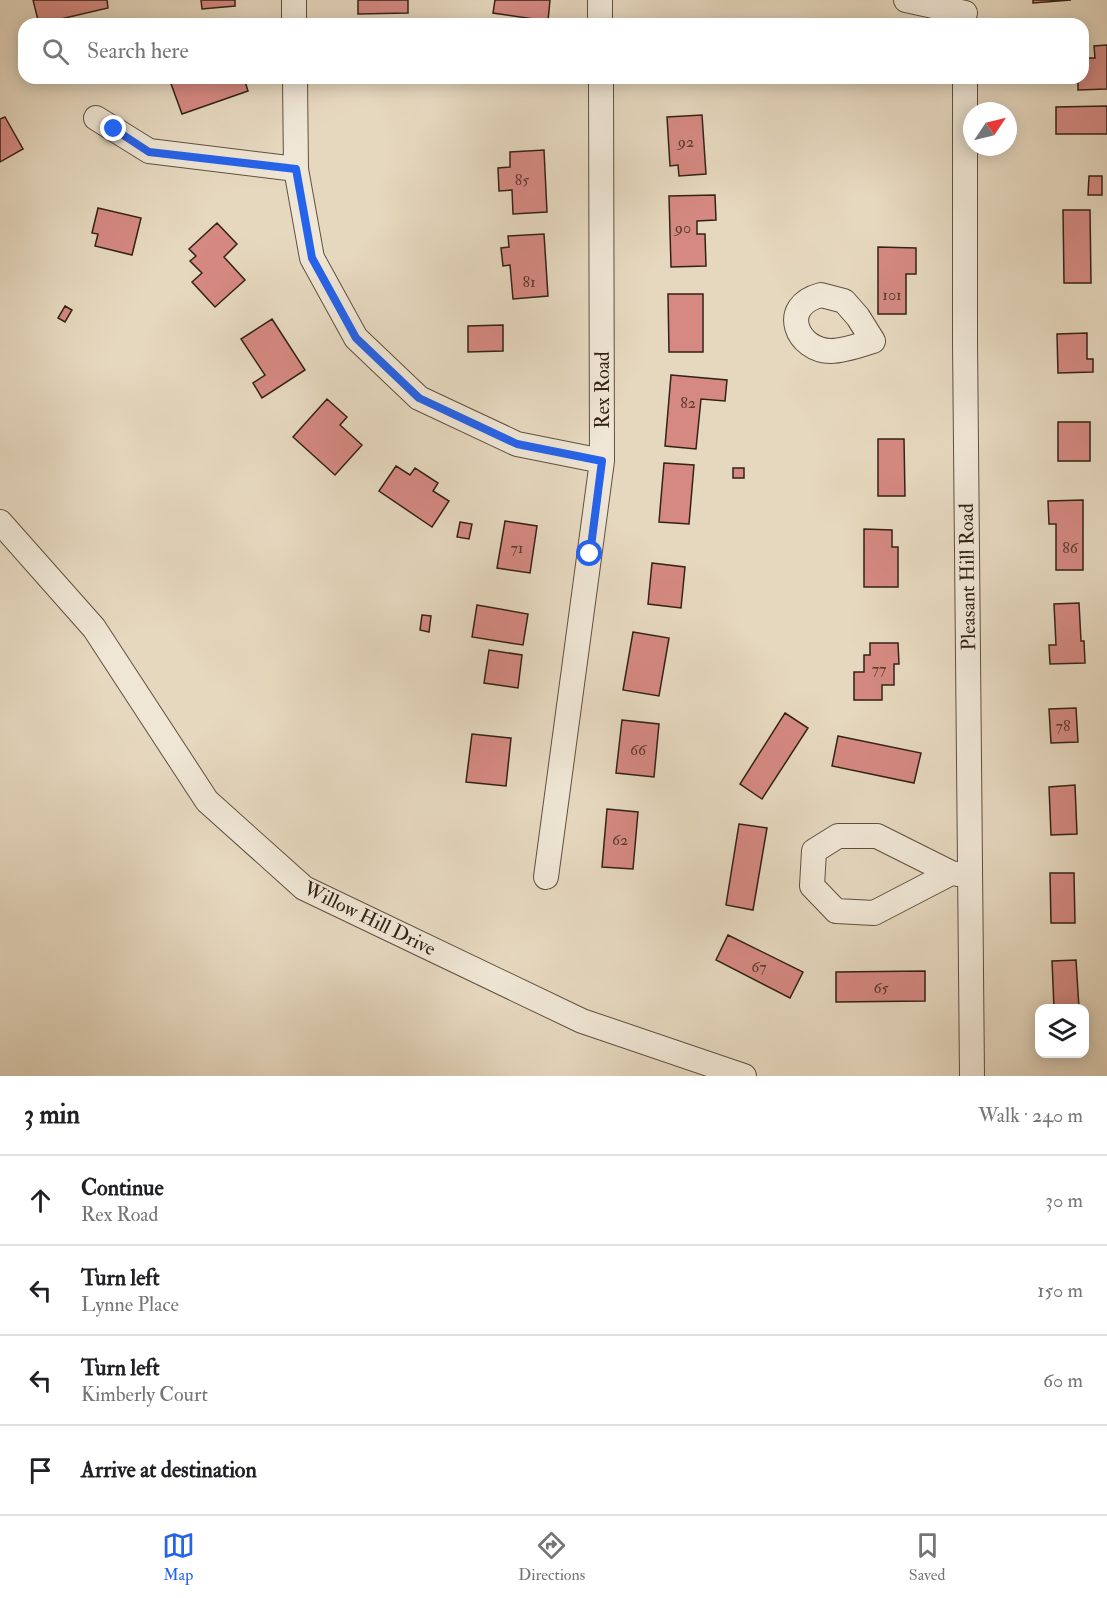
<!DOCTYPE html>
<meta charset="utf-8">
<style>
:root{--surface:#fff;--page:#f2f2f2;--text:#202124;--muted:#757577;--line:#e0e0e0;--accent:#2563eb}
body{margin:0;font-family:"IM FELL Double Pica",serif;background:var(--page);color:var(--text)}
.controls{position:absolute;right:18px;bottom:18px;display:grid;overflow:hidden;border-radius:12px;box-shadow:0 3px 15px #0003}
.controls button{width:54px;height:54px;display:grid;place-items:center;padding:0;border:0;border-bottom:2px solid var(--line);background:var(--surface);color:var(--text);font:30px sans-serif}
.compass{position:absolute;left:963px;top:102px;width:54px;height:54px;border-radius:50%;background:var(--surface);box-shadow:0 3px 15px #0003;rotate:55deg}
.stop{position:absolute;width:18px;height:18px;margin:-14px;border:4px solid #2563eb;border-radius:50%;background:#fff}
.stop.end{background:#2563eb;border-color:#fff;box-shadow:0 2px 6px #0008}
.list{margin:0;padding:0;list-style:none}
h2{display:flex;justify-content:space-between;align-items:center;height:78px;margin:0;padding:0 24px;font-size:26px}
h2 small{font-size:20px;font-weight:400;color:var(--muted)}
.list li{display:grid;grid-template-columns:39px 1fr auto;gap:18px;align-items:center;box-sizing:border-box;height:90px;padding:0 24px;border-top:2px solid var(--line)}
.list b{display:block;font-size:22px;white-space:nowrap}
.list p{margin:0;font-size:20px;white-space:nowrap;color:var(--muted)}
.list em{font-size:20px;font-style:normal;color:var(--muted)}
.icon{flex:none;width:33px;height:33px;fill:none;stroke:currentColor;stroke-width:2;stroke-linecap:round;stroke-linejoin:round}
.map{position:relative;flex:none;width:1107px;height:1076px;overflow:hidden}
.search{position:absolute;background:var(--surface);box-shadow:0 3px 15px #0003;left:18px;right:18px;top:18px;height:66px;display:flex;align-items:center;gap:15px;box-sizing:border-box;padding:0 21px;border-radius:18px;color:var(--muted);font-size:22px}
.sheet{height:438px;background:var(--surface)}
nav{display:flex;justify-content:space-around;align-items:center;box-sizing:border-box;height:84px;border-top:2px solid var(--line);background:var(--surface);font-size:16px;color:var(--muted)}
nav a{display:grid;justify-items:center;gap:3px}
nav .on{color:var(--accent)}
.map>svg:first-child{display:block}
.building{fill:#d58982;stroke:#332216;stroke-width:1.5}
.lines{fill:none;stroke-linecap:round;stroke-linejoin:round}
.minor-casing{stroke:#605040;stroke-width:26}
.minor{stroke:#efe6d5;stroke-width:24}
.route{stroke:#2563eb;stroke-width:8}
.labels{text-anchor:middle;stroke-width:4.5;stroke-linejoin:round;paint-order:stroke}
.number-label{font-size:16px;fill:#5c3c31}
.street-label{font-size:20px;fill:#332216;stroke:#efe6d5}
</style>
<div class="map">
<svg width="1107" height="1076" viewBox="0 0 1107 1076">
<rect width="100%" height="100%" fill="#e6d8bf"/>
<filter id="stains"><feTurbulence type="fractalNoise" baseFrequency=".00333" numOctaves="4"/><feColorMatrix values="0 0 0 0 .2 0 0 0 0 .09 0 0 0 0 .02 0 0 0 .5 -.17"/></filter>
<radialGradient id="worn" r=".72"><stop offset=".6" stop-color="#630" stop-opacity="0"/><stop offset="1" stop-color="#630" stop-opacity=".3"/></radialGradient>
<path class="building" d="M33,0H107L108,8L39,24Z
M201,0H235V6L202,9Z
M358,0H408V13L358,14Z
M495,0H550L548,21L493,13Z
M1033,0H1071L1033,3Z
M1107,45V89L1078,90V78H1083V58H1095L1094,46Z
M244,78L248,91L182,114L170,81L178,78Z
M1107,106V134H1056V107Z
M702,115L706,174L679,176L678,165L670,166L667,117Z
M5,117L23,149L0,162V119Z
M544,150L547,212L513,214L512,190L499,191L498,168L510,167V152Z
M1089,176H1102V195H1088Z
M715,195L716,220L697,221V234H705L706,266L671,267L669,196Z
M98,208L141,218L132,255L95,246L98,234L92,233Z
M1063,210H1090L1091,283H1064Z
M217,223L237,244L224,257L245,280L215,307L192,282L202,273L190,261L196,256L189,249Z
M544,234L548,296L513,299L510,265L503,266L501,248L509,247L508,236Z
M878,247L916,248V274H906V314H878Z
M668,294H703V352H669Z
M65,306L72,310L65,322L58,318Z
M272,319L305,370L262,398L253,383L265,375L241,339Z
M503,325V351L468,352V326Z
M1087,333V359H1093V372L1058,373L1057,334Z
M671,375L727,380L725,401L701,399L696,449L665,446Z
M327,399L347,417L340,425L362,445L335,475L293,437Z
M1058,422H1090V461H1058Z
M878,439H904L905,496H878Z
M664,463L694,465L689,524L659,522Z
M396,466L410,475L415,468L438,483L433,491L449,501L432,527L379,491Z
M733,468H744V478H733Z
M1083,500V570H1056V524H1049L1048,501Z
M505,521L537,526L530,573L497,568Z
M460,522L472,524L469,539L457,537Z
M864,529L892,530V547H898V587H864Z
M652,563L685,567L681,608L648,604Z
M1079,603L1081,641H1084L1085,663L1050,664L1049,645H1056L1054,604Z
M477,605L528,614L523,645L472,637Z
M422,615L431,616L429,632L420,630Z
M633,632L669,638L659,696L623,690Z
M870,643H898L899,664H894V685H882V700H854V672H864V655H870Z
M489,650L522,655L518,688L484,683Z
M1076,708L1078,742L1051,743L1049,709Z
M785,713L808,728L762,799L740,784Z
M622,720L659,724L654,777L616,773Z
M472,734L511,738L506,786L466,782Z
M838,736L921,753L914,783L832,766Z
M1075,785L1077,834L1051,835L1049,787Z
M607,809L638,812L633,869L602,867Z
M739,824L767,828L753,910L726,905Z
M1050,873H1074L1075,923H1051Z
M728,935L803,972L790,998L716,960Z
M1076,960L1079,1008H1054L1052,961Z
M925,971V1001L836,1002V972Z"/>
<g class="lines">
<g class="minor-casing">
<path id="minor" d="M294,0V24
M600,0V24
M906,0L965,13
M295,78L296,169L312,258L356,338L419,398L517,444L602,461
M965,78V341L972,1076
M96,118L149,151L296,169
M821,295L844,301L858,317L873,341C860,345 844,351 831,351C797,351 778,306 821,295Z
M0,522L94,628L207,801L304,888L582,1021L744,1076
M951,873L874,913L836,911L812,886L814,851L838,836H877L951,873L970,876
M546,877L602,461L601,78"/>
</g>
<use href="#minor" class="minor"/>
</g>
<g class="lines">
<path class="route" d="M114,129L149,152L296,169L312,258L356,338L419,398L517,444L602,461L590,554"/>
</g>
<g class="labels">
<g class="number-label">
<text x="686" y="147">92</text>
<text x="522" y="185">85</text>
<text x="683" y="233">90</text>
<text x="529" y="287">81</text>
<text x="892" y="300">101</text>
<text x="688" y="408">82</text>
<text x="517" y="553">71</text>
<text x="1070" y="553">86</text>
<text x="879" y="674">77</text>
<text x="1063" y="731">78</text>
<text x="638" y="755">66</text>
<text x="620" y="845">62</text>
<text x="759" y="972">67</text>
<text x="881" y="993">65</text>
</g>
<g class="street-label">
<text transform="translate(602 390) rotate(-90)" y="7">Rex Road</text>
<text transform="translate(967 577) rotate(-91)" y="7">Pleasant Hill Road</text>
<text transform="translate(370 918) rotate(26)" y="7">Willow Hill Drive</text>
</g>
</g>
<rect width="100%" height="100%" filter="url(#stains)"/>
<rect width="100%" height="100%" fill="url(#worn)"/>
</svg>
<div class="controls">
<button><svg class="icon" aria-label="layers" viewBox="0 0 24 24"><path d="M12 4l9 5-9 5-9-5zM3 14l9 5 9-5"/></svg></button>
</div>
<svg class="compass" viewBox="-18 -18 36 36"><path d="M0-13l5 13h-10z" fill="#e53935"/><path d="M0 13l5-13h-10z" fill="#757577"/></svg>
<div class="stop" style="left:590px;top:554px"></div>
<div class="stop end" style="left:114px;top:129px"></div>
<div class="search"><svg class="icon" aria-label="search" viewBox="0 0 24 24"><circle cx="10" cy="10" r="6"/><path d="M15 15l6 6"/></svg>Search here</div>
</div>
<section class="sheet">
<h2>3 min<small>Walk · 240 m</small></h2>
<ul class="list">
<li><svg class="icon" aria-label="ahead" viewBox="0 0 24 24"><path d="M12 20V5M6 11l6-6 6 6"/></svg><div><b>Continue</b><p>Rex Road</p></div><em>30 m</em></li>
<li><svg class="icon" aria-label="left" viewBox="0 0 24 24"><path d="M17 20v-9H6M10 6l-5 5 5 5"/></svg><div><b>Turn left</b><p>Lynne Place</p></div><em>150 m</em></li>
<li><svg class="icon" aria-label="left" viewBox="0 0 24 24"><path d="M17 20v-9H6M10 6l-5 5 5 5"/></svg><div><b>Turn left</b><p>Kimberly Court</p></div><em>60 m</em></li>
<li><svg class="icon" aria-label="arrive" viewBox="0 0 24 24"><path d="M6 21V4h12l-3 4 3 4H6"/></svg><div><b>Arrive at destination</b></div></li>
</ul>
</section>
<nav>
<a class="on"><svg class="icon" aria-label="map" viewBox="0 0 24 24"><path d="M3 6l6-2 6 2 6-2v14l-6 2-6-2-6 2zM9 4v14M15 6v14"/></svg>Map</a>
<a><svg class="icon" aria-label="directions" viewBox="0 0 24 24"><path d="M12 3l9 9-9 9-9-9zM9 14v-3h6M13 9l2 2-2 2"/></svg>Directions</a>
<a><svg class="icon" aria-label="saved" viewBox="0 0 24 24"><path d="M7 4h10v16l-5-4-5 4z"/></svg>Saved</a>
</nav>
